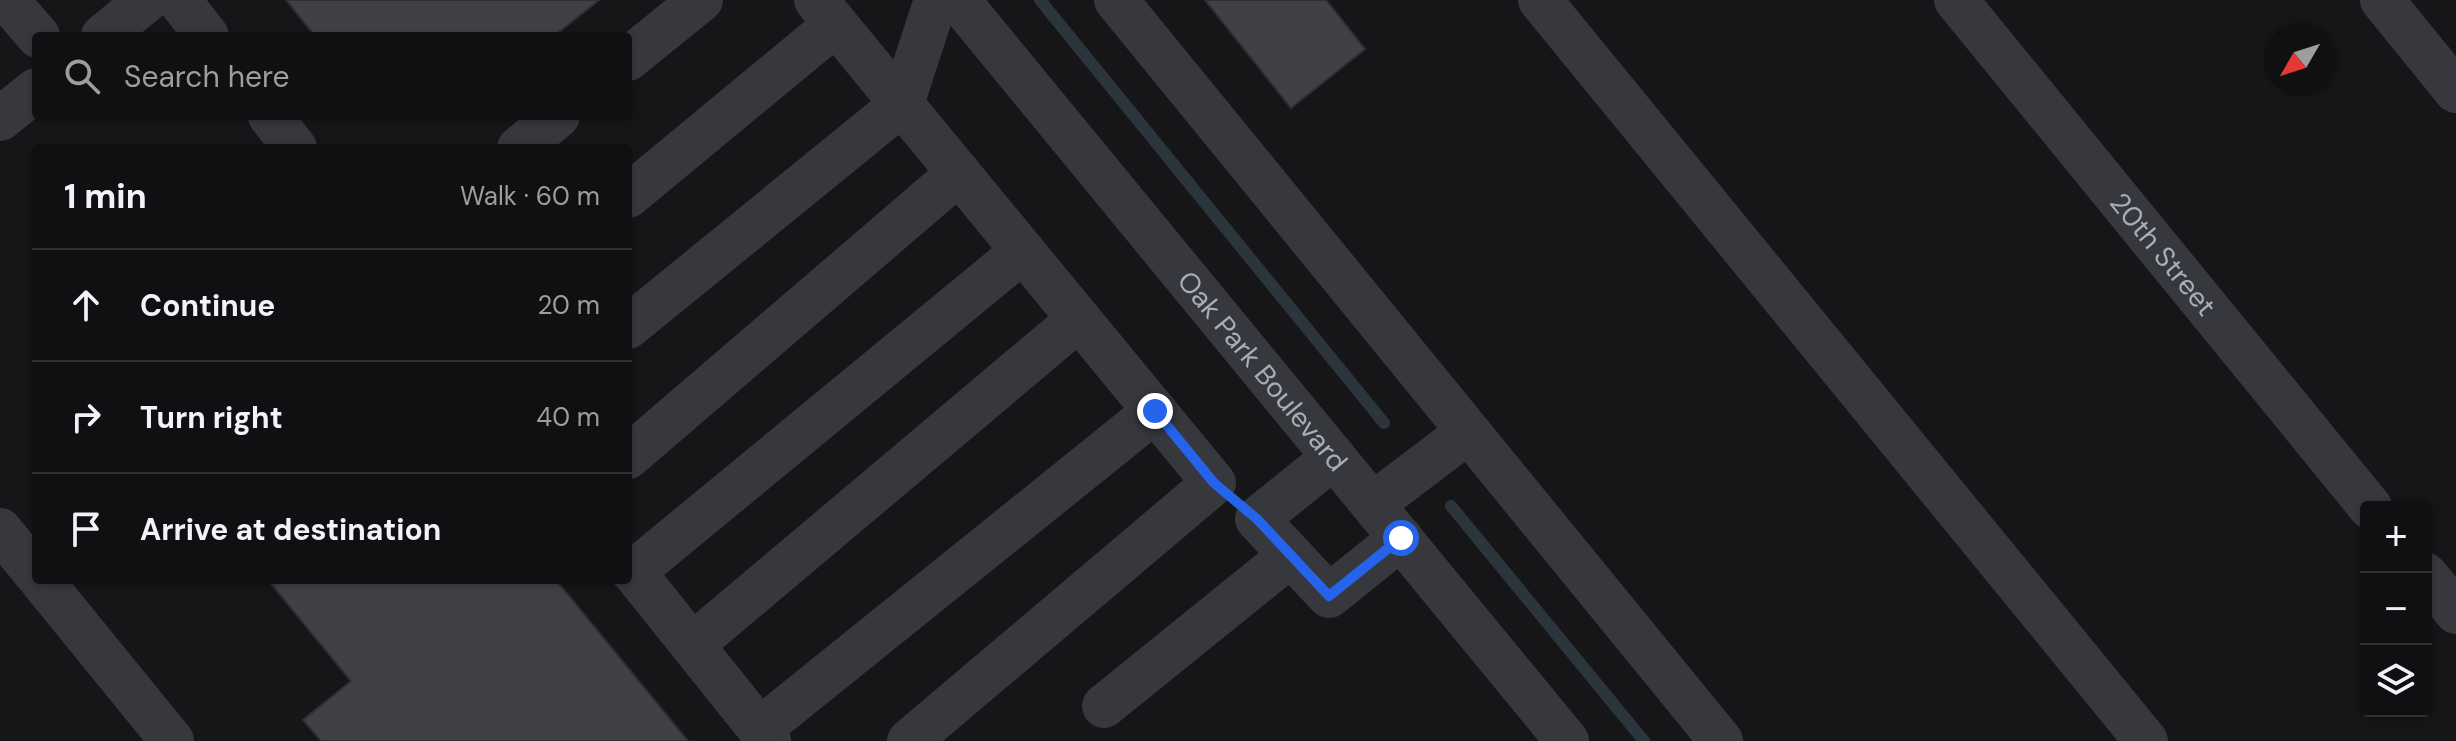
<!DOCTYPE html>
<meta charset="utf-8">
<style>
:root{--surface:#101012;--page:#19191b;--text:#f1f3f6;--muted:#9c9d9f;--line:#303032}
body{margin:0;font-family:"DM Sans",sans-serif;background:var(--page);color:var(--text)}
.controls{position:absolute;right:24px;bottom:24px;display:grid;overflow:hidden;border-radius:8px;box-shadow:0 2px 6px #0004}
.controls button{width:72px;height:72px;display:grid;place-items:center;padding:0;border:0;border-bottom:2px solid var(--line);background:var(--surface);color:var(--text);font:40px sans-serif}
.compass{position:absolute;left:2264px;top:24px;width:72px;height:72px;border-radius:50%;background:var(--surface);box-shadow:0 2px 6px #0004;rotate:231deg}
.stop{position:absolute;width:24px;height:24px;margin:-18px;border:6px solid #2563eb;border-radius:50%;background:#fff}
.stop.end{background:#2563eb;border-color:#fff;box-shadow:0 2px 8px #0008}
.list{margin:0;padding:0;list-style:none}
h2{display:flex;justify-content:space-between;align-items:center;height:104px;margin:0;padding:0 32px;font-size:34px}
h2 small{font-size:26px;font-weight:400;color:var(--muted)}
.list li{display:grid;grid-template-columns:52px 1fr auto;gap:24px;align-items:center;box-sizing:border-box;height:112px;padding:0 32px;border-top:2px solid var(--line)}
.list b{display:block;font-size:30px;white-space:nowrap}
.list em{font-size:26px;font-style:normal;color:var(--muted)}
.icon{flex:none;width:44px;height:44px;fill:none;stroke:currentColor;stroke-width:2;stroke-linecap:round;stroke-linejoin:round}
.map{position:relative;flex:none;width:2456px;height:741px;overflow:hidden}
.search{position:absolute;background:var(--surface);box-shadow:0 2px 6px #0004;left:32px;top:32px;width:600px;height:88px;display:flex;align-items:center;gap:20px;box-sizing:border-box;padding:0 28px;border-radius:8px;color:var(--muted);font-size:30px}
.panel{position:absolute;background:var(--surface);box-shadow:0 2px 6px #0004;left:32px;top:144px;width:600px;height:440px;border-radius:8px}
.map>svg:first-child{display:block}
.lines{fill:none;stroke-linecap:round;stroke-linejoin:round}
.stream{stroke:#2c353c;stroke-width:12}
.building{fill:#404145;stroke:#303034;stroke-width:2}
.minor{stroke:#37383d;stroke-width:44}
.route{stroke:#2563eb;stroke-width:10}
.labels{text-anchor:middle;stroke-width:8;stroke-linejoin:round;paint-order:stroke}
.street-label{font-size:28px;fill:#a8adb8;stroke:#111113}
</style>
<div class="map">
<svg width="2456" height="741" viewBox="0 0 2456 741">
<rect width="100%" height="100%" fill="#161618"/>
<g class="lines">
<path class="stream" d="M1040,0L1384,423
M1451,506L1644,741"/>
</g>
<path class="building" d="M286,0H599L554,36H315Z
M1205,0H1326L1365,49L1291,108Z
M268,580H556L688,741H321L303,720L351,681Z"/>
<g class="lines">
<g class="minor">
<path d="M7,0L38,36"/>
<path d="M179,0L207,36"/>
<path d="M816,0L1214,483L909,741"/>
<path id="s1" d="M958,0L1567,741"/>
<path d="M1116,0L1721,741"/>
<path d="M1540,0L2146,741"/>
<path id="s2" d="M1956,0L2370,507"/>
<path d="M2382,0L2456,91"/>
<path d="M103,36L147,0"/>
<path d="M628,59L701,0"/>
<path d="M270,116L295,148"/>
<path d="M0,119L36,90"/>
<path d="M519,148L558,116"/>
<path d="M628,196L836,24"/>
<path d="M628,327L902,104L936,0"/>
<path d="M628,457L959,173"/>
<path d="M1334,457L1257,519L1329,596L1401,538"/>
<path d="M1373,504L1468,432"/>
<path d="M0,530L36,574"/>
<path d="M628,565L769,741"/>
<path d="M633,572L1023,251"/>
<path d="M2426,575L2456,612"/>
<path d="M41,580L172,741"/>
<path d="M692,645L1079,319"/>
<path d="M1104,706L1291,555"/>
<path d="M760,729L1155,411"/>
</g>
</g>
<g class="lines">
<path class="route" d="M1155,411L1214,483L1257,519L1329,596L1401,538"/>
</g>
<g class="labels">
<g class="street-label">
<text dy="10" stroke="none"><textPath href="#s2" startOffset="328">20th Street</textPath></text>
<text dy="10" stroke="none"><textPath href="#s1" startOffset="480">Oak Park Boulevard</textPath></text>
</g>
</g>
</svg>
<div class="controls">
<button>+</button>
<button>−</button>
<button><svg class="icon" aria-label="layers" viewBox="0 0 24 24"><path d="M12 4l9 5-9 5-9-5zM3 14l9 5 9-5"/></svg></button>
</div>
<svg class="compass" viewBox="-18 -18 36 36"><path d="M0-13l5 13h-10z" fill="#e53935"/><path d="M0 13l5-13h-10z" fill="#9c9d9f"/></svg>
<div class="stop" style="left:1401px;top:538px"></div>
<div class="stop end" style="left:1155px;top:411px"></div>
<div class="search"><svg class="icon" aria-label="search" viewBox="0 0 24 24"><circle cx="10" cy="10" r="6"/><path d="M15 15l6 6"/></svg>Search here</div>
<section class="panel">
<h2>1 min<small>Walk · 60 m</small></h2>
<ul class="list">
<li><svg class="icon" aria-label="ahead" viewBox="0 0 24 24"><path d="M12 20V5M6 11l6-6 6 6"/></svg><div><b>Continue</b></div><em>20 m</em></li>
<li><svg class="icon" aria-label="right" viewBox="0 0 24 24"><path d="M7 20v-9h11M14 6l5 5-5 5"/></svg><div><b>Turn right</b></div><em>40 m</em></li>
<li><svg class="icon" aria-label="arrive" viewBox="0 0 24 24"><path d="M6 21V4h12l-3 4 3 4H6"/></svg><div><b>Arrive at destination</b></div></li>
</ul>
</section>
</div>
